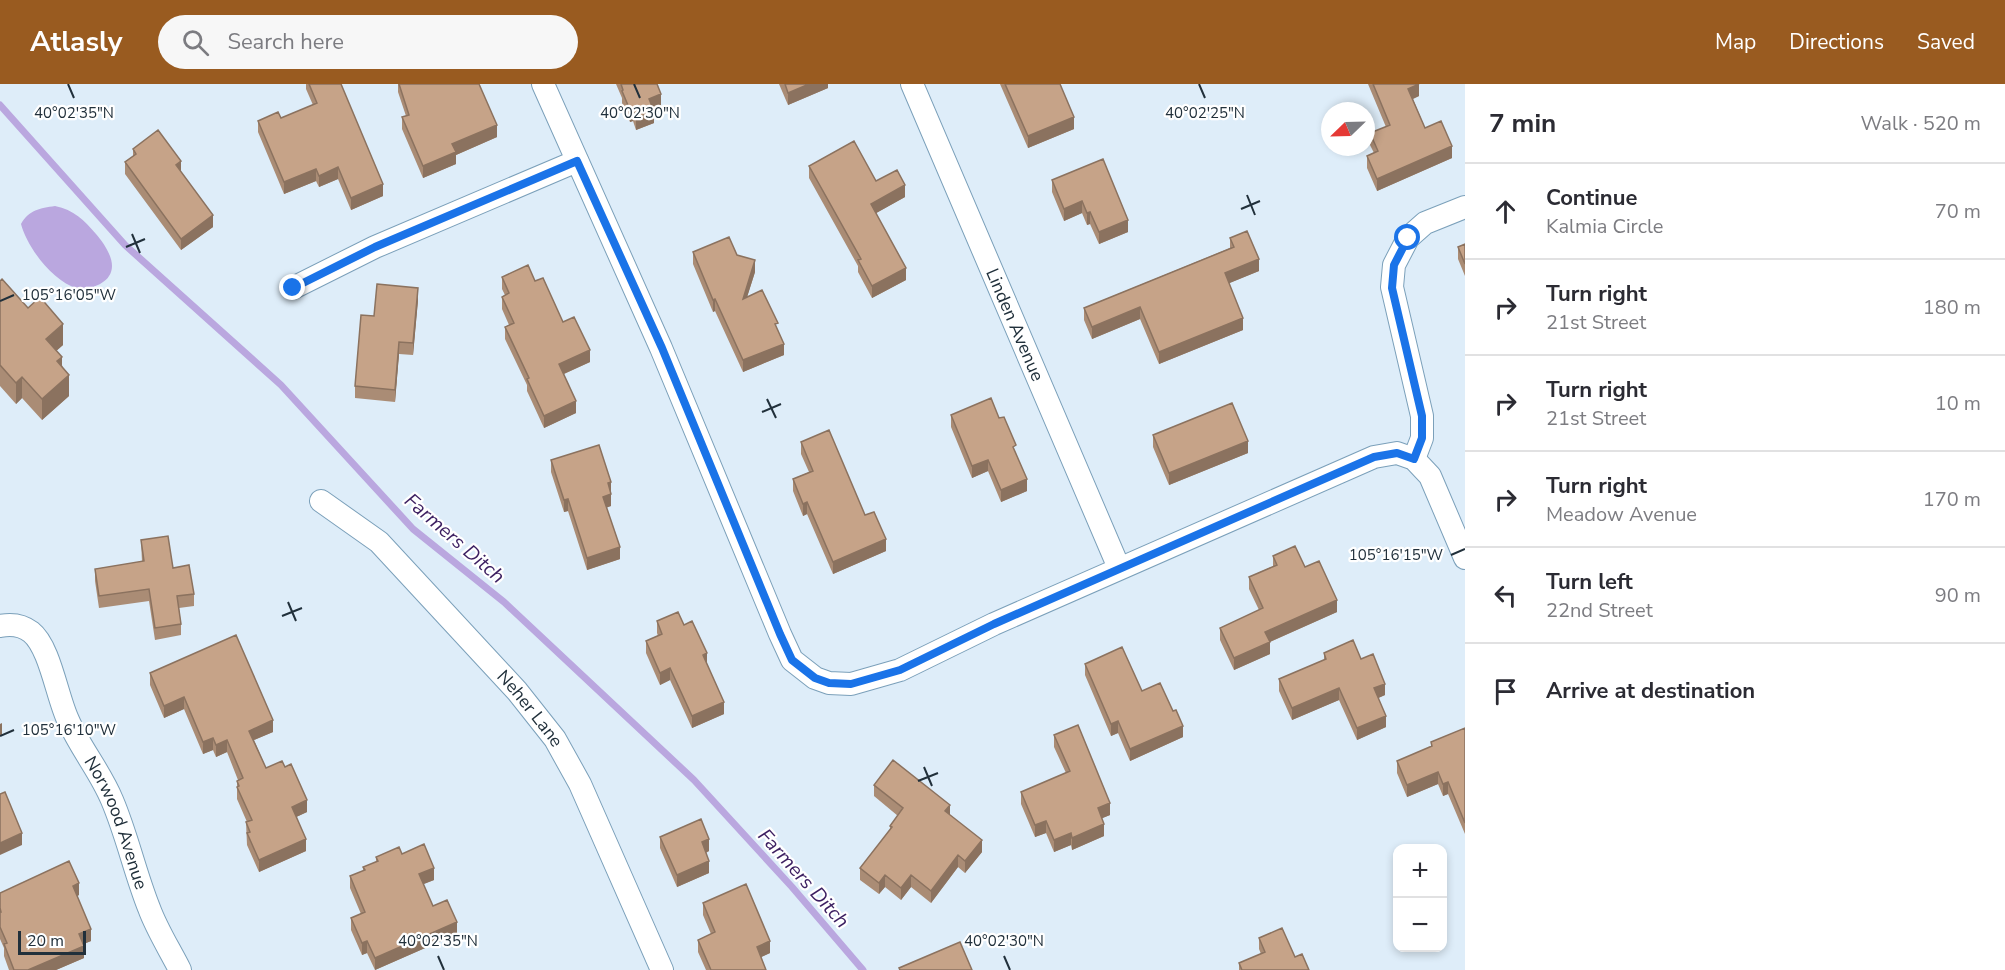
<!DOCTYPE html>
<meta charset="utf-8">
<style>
:root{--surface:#fff;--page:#f7f7f7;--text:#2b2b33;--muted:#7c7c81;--line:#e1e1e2;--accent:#995b20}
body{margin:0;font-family:"Nunito Sans",sans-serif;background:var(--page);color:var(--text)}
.controls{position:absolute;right:18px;bottom:18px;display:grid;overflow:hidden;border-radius:12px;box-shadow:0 3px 9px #0003}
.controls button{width:54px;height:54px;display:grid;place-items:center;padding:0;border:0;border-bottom:2px solid var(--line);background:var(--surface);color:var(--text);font:30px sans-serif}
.compass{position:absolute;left:1321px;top:18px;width:54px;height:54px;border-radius:50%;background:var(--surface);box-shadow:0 3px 9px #0003;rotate:247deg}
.scale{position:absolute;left:18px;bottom:15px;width:68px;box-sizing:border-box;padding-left:6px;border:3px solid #21303b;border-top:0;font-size:16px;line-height:21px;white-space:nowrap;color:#21303b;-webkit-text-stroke:4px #fff;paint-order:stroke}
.stop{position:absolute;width:18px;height:18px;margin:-14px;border:4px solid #1a73e8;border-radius:50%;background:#fff}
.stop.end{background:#1a73e8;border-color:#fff;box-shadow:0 2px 6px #0008}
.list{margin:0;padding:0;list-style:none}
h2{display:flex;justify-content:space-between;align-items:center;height:78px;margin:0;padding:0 24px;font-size:26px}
h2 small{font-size:20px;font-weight:400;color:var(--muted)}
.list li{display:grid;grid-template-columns:39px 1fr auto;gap:18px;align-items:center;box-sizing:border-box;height:96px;padding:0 24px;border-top:2px solid var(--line)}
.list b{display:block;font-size:22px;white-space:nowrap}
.list p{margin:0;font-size:20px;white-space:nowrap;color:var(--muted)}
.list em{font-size:20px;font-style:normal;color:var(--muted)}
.icon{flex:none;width:33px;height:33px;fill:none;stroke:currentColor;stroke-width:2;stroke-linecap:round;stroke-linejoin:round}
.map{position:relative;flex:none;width:1465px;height:886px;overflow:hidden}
header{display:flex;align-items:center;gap:36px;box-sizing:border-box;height:84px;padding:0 30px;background:var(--accent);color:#fff}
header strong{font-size:28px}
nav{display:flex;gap:33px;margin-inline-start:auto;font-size:21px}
.search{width:420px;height:54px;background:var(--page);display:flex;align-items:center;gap:15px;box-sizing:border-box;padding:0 21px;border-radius:33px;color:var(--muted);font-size:22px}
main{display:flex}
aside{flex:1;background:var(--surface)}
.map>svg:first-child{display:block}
.water{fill:#baa7df}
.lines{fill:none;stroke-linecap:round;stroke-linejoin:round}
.stream{stroke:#baa7df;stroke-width:7}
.minor-casing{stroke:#7ba0ba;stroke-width:24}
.minor{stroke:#fff;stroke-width:22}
.wall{fill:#aa8c75}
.shaded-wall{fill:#8b725f}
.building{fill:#c6a388;stroke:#8b725f;stroke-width:1.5}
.route{stroke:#1a73e8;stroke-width:8}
.ticks{fill:none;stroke:#21303b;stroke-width:2}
.labels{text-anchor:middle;stroke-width:4.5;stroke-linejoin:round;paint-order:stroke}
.street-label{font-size:18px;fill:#21303b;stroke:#fff}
.water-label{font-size:20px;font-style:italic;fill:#3c1f61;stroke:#fff}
.ticks-label{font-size:15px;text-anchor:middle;fill:#21303b;stroke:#fff;stroke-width:4.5;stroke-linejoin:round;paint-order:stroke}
</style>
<header>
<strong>Atlasly</strong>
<div class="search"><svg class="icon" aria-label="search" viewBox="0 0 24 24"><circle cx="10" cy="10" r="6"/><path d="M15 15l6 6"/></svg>Search here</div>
<nav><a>Map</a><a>Directions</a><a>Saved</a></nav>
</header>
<main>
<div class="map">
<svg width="1465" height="886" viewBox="0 0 1465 886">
<rect width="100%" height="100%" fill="#deedf9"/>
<path class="water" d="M55,122C74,126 84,136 96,150C103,158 112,171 112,182C112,199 91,206 77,204C53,198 27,163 21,140C29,126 40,124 55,122Z"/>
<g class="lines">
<path class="stream" d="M0,21L125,161L281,301L413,445L504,518L694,696L792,803L863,886"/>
<g class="minor-casing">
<g id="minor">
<path d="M543,0L661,264L780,550L792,576L815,594L829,599L851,600L900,586L994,540L1374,373L1397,369L1414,375L1430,392L1465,474"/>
<path id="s1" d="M912,0L1119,484"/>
<path d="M293,204L375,163L577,77"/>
<path d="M1414,375L1422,354V332L1392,203L1394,181L1408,154L1425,139L1465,123"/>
<path id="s2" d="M321,417L379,458L517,607L555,655L580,700L662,886"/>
<path id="s3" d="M0,542C10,540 22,541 31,548C50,563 57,613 68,636C80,664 100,687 112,716C127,751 135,789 149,824C157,846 170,866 180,886"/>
</g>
</g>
<use href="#minor" class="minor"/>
</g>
<path class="wall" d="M306,0H341L383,112L351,126L338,95L319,103L316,97L284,110L258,48V37L281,34L313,21L306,5Z
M398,0H479L497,53L456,71V80L423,94L402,45V33L406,32L398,8Z
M616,0H657L661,22L653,25L654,39L636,46L633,37L630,38L622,19V14Z
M779,0H828V4L788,21Z
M1000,0H1060L1074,45L1028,64Z
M1368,0H1419V12L1413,15L1425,44L1452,74L1377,107L1367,84V72L1374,69L1370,61V49L1386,43Z
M133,65L181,88L213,143L181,166L125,90V78L133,72Z
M809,82L876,97L905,113L876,129L906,196L872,214L858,188V182L809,94Z
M1052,96L1128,148L1099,160L1090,140L1087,141L1082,129L1064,137L1052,108Z
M1230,154L1259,187L1229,199L1243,246L1159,280L1140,235L1092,255L1084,236V224L1230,164Z
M1465,160V192L1458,175V163Z
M693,168L737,171L755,188L747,213L778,246L784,271L743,288L715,227L713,228L693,180Z
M502,193L535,197L590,278L564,290L576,329L544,344L527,307V301L505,255V243L509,241L502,225V213L505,211L502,205Z
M0,197L28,224L63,261L56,267L62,281L69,312L42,336L22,314L16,320L0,302Z
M418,216L413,271L399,270L395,318L355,314V302L374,232Z
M951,331L1016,370L1027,407L1001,418L988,387L972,394L951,343Z
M1153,351L1248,369L1169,401L1153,363Z
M801,358L865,431L886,467L833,490L807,430L803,432L793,407V395L809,388L801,370Z
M551,376L611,398V422L606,423L620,475L587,486L568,427L564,428L551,388Z
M141,456L173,484L194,510V522L179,524L181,540V551L155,556L149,517L99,524L95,497V485L142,478Z
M1273,472L1305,483L1337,528L1270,558V570L1234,586L1220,556V544L1259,526L1249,505V493L1273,482Z
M657,537L684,541L707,580L724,630L692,644L670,596L660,601L646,569V557L658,552L657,549Z
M1324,569L1361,575L1385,611L1378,614L1386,643L1357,656L1339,616L1292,636L1279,607V595L1324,576Z
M1085,580L1142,607L1183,653L1130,677L1118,649L1111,652L1085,591Z
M150,589L273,648L254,656L266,684L307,728L296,733L306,767L259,788L247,761L246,738H247L237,715V697L238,696L227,668L216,673L213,666L203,670L184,625L164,634L150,601Z
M1465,644V750L1448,710L1443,712L1438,700L1407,713L1397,689V677L1431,663V658Z
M1054,651L1110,731L1102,734L1104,752L1072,766L1071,761L1054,768L1046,749L1035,753L1021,720V708L1066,689L1054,663Z
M874,701L950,731L982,768L965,789L958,783L931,819L911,803L901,816L885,803L879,810L860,796V784L890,746V742L898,732L874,712Z
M660,753L709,767L706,769L709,789L677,803L660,764Z
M402,770L434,796L423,800L433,822L457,850L375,886L367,869L362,871L351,846V834L361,830L350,804V792L363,787V783L376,778V773Z
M0,809L79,811L77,812L91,857L83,860L84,874L56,886H9L4,872V864L0,855Z
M703,819L770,869L761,873L766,886H706L698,868V856L711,850L703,831Z
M1259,854L1295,873L1309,886H1239V879L1261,870L1259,865Z"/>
<path class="shaded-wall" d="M809,0H828V4L788,21V9Z
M1419,0V12L1408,17V5Z
M661,10V22L649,27V15Z
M633,25V37L630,38V26Z
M654,27V39L636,46V34Z
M1074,33V45L1028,64V52Z
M497,41V53L456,71V80L423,94V82L452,60Z
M1452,62V74L1377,107V95Z
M181,77V89L176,81Z
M338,83V95L319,103V92Z
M316,85V97L284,110V98Z
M383,100V112L351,126V114Z
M905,101V113L871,132V120Z
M1082,117V129L1064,137V125Z
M1090,128V140L1087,141V129Z
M213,131V143L181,166V155Z
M1128,136V148L1099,160V148Z
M1259,175V187L1225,201V189Z
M755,176V188L743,226V215Z
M906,184V196L872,214V202Z
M418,204V216L413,271V259Z
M715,215V227L713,228V216Z
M1140,223V235L1092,255V243Z
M1243,234V246L1159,280V268Z
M63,240V261L46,276V255Z
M399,258V270L395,318V306Z
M784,260V271L743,288V276Z
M590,266V278L559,292V280Z
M62,273V294L57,277Z
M69,291V312L42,336V315Z
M22,293V314L16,320V299Z
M576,317V329L544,344V332Z
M1248,357V369L1169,401V389Z
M988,376V387L972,394V382Z
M1027,395V407L1001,418V406Z
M611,398V410L608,399Z
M611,410V422L603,425V413Z
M568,415V427L564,428V416Z
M807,418V430L803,432V420Z
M886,455V467L833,490V478Z
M620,463V475L587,486V474Z
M1337,516V528L1265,560V548Z
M1270,558V570L1234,586V574Z
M707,569V581L703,571Z
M670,584V596L660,601V589Z
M1385,600V611L1374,616V604Z
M1339,604V616L1292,636V624Z
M184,613V625L164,634V622Z
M724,618V630L692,644V632Z
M1386,632V643L1357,656V644Z
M273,636V648L249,658V647Z
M1118,637V649L1111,652V640Z
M2,639V651L0,652V640Z
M1183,642V653L1130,677V665Z
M213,654V666L203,670V658Z
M227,656V668L216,673V661Z
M1438,688V700L1407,713V701Z
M1448,698V710L1443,712V700Z
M307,716V728L292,735V723Z
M1110,719V731L1098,736V724Z
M950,721V733L945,727Z
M1046,737V749L1035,753V741Z
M1104,740V752L1072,766V754Z
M22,749V761L0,771V759Z
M1071,749V761L1054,768V756Z
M306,755V767L259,788V776Z
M709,755V767L702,770V758Z
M982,756V768L965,789V777Z
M958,771V783L931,819V807Z
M709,777V789L677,803V791Z
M434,784V796L419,802V790Z
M885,791V803L879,810V799Z
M911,791V803L901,816V804Z
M79,799V811L73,814V802Z
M457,838V850L375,886V874Z
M91,845V857L79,862V850Z
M367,857V869L362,871V859Z
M770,857V869L757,875V863Z
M84,862V874L56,886H28Z"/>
<path class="building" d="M309,0H341L383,100L351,114L338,83L319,92L316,85L284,98L258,37L278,28L281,34L317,19Z
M399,0H479L497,41L452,60L456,68L423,82L402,33L409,31Z
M621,0H657L661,10L649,15L654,27L636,34L633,25L630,26L622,7L623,6Z
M785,0H809L788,9Z
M1005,0H1060L1074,33L1028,52Z
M1373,0H1419L1408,5L1425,44L1441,37L1452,62L1377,95L1367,72L1378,67L1370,49L1390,41Z
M158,46L181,77L176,81L213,131L181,155L125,78L136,70L133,65Z
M854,57L876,97L897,86L905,101L871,120L906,184L872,202L858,176L861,175L809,82Z
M1103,75L1128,136L1099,148L1090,128L1087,129L1082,117L1064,125L1052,96Z
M1247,147L1259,175L1225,189L1243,234L1159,268L1140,223L1092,243L1084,224L1234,163L1230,154Z
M729,153L737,171L755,176L743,215L762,206L778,239L775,240L784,260L743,276L715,215L713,216L693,168Z
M1465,160V180L1458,163Z
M528,181L535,197L543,194L563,238L574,233L590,266L559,280L576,317L544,332L527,295L529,294L505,243L514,239L502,213L509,209L502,193Z
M2,195L28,224L40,213L63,240L46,255L62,273L57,277L69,291L42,315L22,293L16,299L0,281V197Z
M377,200L418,204L413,259L399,258L395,306L355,302L361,231L374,232Z
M991,314L999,334L1004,333L1016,361L1013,363L1027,395L1001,406L988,376L972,382L951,331Z
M1232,319L1248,357L1169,389L1153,351Z
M829,346L865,431L874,428L886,455L833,478L807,418L803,420L793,395L813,387L801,358Z
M599,361L611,398L608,399L611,410L603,413L620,463L587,474L568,415L564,416L551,376Z
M168,452L173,484L189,481L194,510L177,512L181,540L155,544L149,505L99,512L95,485L144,477L141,456Z
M1295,462L1305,483L1319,477L1337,516L1265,548L1270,558L1234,574L1220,544L1263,524L1249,493L1277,481L1273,472Z
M678,528L684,541L692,537L707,569L703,571L724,618L692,632L670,584L660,589L646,557L662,550L657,537Z
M236,551L273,636L249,647L266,684L282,677L285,683L291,680L307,716L292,723L306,755L259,776L247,749L250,748L246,738L252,736L237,703L239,702L237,697L243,694L227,656L216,661L213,654L203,658L184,613L164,622L150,589Z
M1353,556L1361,575L1373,570L1385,600L1374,604L1386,632L1357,644L1339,604L1292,624L1279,595L1326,575L1324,569Z
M1122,563L1142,607L1160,599L1173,627L1176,626L1183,642L1130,665L1118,637L1111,640L1085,580Z
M1078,641L1110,719L1098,724L1104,740L1072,754L1071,749L1054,756L1046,737L1035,741L1021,708L1070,687L1054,651Z
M1465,644V739L1448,698L1443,700L1438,688L1407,701L1397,677L1432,662L1431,658Z
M893,676L950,721L945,727L982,756L965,777L958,771L931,807L911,791L901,804L885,791L879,799L860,784L892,743L890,742L903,724L874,701Z
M5,708L22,749L0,759V710Z
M701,735L709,755L702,758L709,777L677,791L660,753Z
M424,760L434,784L419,790L433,822L447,816L457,838L375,874L367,857L362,859L351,834L365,828L350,792L365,786L363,783L378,777L376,773L399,763L402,770Z
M69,777L79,799L73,802L91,845L79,850L84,862L28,886H14L4,860L7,859L0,843V828H1L0,824V809Z
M746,800L770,857L757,863L766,886H711L698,856L715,848L703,819Z
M1282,844L1295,873L1302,870L1309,886H1242L1239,879L1265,868L1259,854Z
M960,858L972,886H900L899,884Z"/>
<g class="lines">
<path class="route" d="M293,204L375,163L577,77L662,264L780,550L792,576L815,594L829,599L851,600L900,586L994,540L1374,373L1397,369L1414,375L1422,354V332L1392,204L1394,181L1408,154"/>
</g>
<path class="ticks" d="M68,0L74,14M634,0L640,14M1199,0L1205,14M1247,111L1255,131M1241,125L1260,117M132,150L140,169M126,163L145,155M0,217L14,211M767,315L776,334M762,328L781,320M1451,471L1465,465M288,518L296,537M282,532L302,524M0,652L14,646M924,683L932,702M918,697L938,689M438,872L444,886M1004,872L1010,886"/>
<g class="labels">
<g class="street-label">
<text dy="6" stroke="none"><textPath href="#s1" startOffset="262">Linden Avenue</textPath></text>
<text dy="6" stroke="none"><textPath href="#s2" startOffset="296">Neher Lane</textPath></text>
<text dy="6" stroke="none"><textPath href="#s3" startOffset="243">Norwood Avenue</textPath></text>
</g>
<g class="water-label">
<text transform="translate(455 454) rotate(41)" y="7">Farmers Ditch</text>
<text transform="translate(804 794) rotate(48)" y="7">Farmers Ditch</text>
</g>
</g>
<g class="ticks-label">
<text x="74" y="34">40°02'35"N</text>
<text x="640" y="34">40°02'30"N</text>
<text x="1205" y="34">40°02'25"N</text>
<text x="69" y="216">105°16'05"W</text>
<text x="1396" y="476">105°16'15"W</text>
<text x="69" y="651">105°16'10"W</text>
<text x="438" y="862">40°02'35"N</text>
<text x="1004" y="862">40°02'30"N</text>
</g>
</svg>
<div class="controls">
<button>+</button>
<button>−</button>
</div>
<svg class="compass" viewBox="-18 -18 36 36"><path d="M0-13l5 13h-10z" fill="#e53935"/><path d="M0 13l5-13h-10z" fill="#7c7c81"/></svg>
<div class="scale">20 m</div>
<div class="stop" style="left:1408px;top:154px"></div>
<div class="stop end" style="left:293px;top:204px"></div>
</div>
<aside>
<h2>7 min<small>Walk · 520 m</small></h2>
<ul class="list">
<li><svg class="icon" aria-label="ahead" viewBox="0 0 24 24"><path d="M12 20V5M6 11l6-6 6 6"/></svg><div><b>Continue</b><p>Kalmia Circle</p></div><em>70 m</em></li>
<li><svg class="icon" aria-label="right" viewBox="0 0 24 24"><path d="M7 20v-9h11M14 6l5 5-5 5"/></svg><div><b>Turn right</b><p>21st Street</p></div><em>180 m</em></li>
<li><svg class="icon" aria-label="right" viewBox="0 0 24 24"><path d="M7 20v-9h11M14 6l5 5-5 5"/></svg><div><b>Turn right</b><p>21st Street</p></div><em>10 m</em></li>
<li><svg class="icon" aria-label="right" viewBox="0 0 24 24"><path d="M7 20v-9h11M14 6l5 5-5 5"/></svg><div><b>Turn right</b><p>Meadow Avenue</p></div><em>170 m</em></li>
<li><svg class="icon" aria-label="left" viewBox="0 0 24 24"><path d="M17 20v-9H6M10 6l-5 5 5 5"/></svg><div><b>Turn left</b><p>22nd Street</p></div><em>90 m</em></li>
<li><svg class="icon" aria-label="arrive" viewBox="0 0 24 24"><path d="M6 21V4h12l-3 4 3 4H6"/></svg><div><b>Arrive at destination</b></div></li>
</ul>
</aside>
</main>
